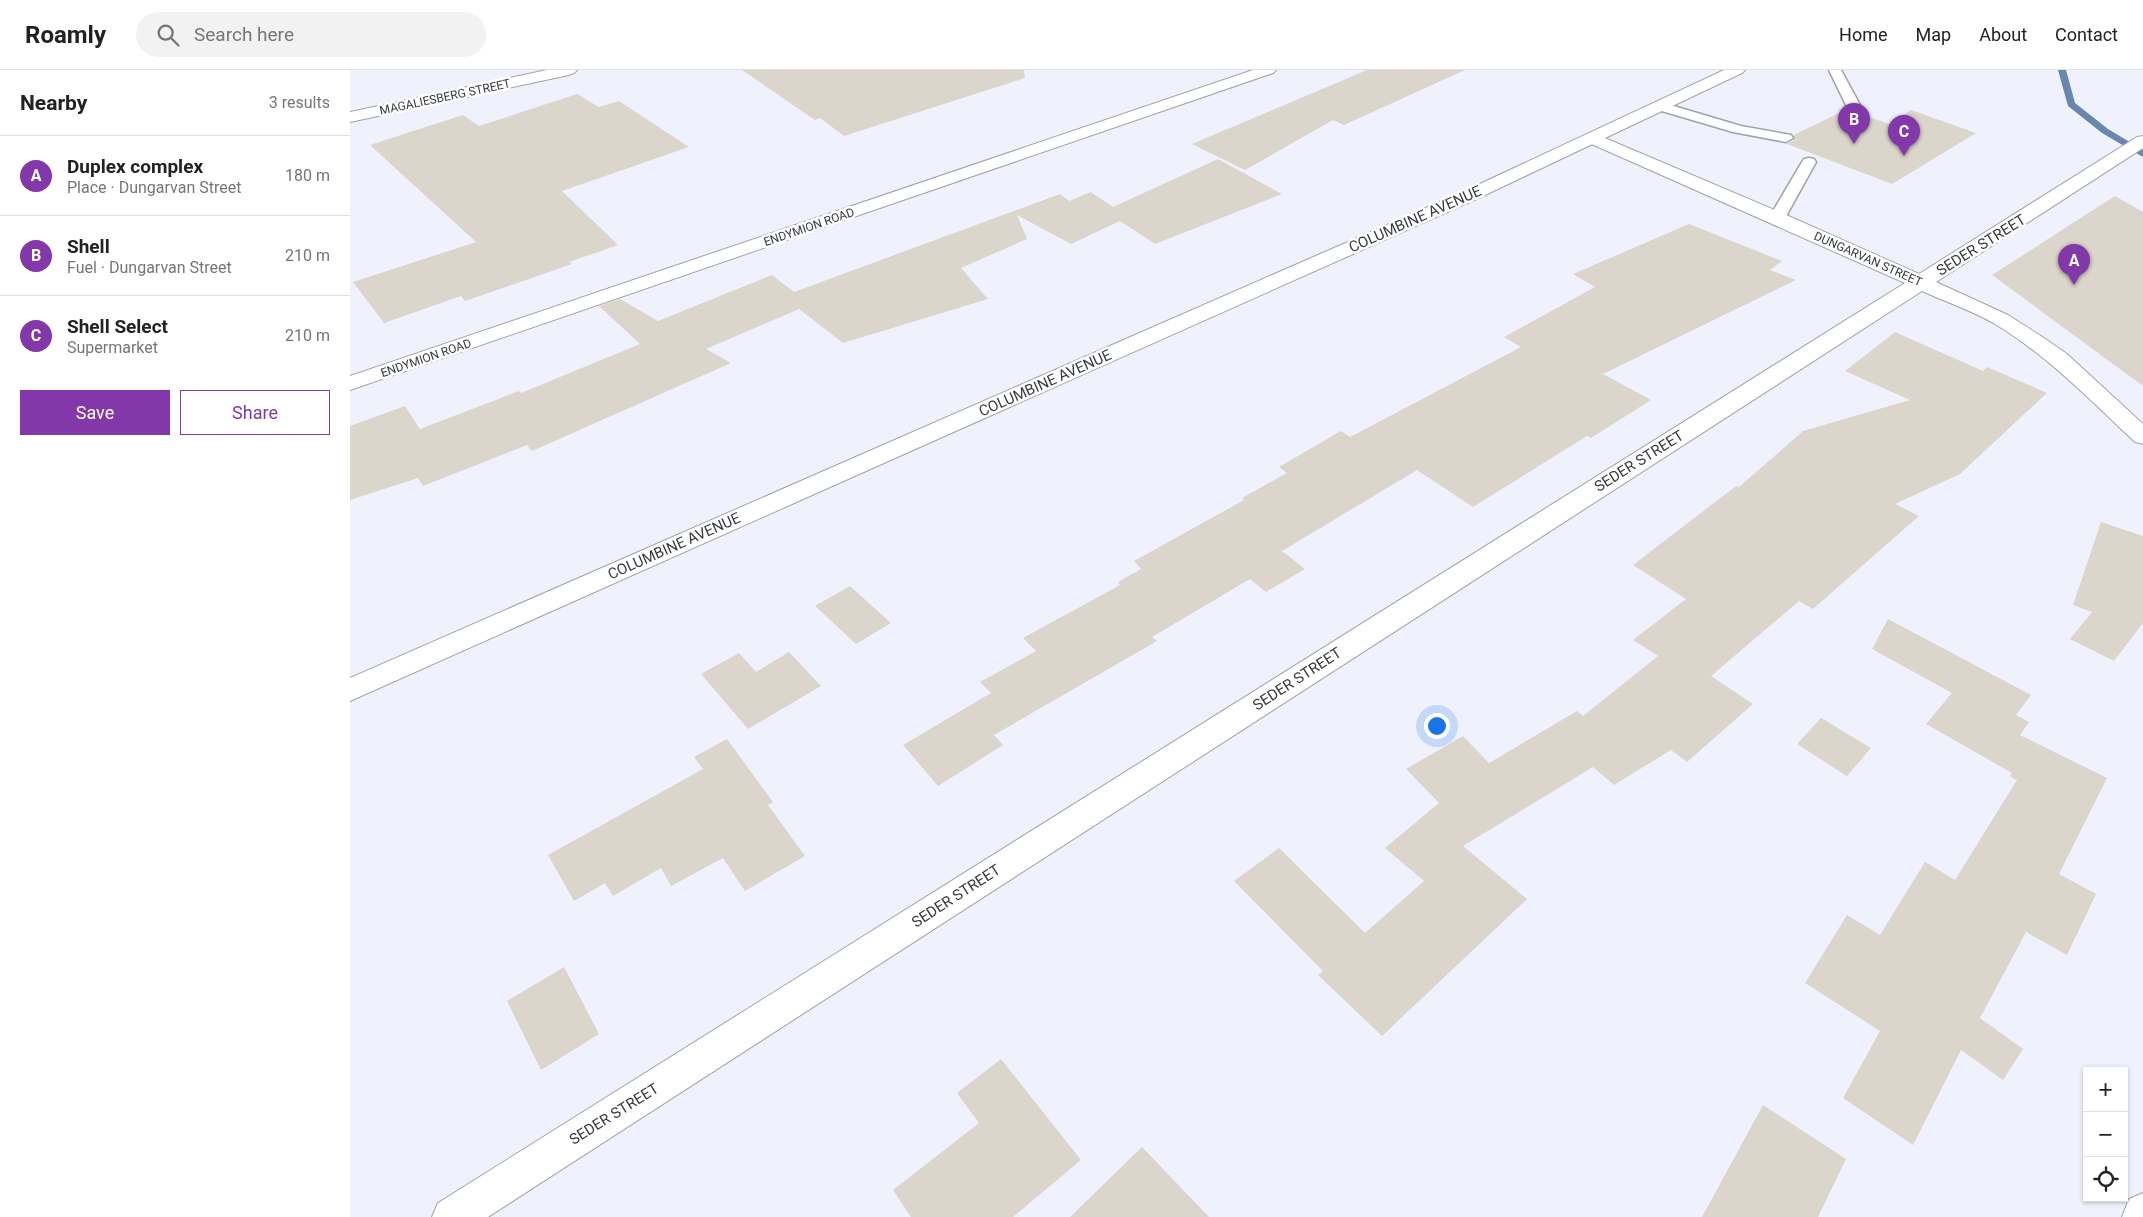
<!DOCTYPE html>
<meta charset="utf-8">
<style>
:root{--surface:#fff;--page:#f2f2f2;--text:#222;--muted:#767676;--line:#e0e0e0;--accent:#8238a9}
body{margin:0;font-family:Roboto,sans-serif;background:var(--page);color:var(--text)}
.controls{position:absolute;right:15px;bottom:15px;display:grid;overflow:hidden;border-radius:0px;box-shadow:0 1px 4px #0004}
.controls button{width:45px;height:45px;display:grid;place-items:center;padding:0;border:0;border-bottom:1px solid var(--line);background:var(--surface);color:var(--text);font:25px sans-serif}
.you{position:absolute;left:1086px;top:655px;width:18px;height:18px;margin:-12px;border:4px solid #fff;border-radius:50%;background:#1a73e8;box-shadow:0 0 0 8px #1a73e833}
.badge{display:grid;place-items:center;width:32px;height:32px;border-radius:50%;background:var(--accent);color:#fff;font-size:16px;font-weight:700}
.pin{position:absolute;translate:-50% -41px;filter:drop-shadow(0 1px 2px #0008)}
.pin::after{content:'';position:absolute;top:26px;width:18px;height:15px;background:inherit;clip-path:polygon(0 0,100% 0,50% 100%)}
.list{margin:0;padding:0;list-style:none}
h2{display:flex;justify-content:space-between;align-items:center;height:65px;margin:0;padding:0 20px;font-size:21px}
h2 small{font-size:16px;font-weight:400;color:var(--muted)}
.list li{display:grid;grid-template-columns:32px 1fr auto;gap:15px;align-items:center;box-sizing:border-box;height:80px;padding:0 20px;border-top:1px solid var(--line)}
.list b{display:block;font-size:19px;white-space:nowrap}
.list p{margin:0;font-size:16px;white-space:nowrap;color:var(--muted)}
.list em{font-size:16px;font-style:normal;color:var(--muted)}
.actions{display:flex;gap:10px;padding:15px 20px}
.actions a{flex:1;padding:11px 0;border:1px solid var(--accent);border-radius:0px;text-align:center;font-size:18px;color:var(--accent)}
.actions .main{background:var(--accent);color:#fff}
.icon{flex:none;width:28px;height:28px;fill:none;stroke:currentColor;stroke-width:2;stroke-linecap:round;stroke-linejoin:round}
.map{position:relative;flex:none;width:1793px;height:1147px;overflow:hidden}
header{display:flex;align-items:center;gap:30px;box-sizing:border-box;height:70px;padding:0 25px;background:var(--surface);border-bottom:1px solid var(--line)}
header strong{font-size:24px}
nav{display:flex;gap:28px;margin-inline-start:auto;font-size:18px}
.search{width:350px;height:45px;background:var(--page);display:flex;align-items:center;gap:12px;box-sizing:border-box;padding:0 18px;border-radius:28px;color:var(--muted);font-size:19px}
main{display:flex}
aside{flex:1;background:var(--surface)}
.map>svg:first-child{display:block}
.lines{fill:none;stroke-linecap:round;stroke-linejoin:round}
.stream{fill:#6987ae;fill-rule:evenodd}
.building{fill:#dcd5cc}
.lane-casing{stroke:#9fa2ac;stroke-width:3}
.street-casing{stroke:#9fa2ac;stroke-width:2}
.secondary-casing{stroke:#9fa2ac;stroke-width:2}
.lane{fill:#fff;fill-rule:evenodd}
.street{fill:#fff;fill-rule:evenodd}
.secondary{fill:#fff;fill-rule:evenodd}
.labels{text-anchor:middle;stroke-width:5;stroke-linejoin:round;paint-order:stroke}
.far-street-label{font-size:12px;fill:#393a3e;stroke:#fff}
.street-label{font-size:15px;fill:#393a3e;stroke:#fff}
</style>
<header>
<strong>Roamly</strong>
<div class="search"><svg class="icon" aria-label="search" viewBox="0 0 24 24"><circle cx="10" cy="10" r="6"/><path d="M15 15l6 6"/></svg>Search here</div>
<nav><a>Home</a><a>Map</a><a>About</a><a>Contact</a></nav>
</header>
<main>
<aside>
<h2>Nearby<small>3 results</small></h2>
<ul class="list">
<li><span class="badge">A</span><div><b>Duplex complex</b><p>Place · Dungarvan Street</p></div><em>180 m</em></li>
<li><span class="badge">B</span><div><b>Shell</b><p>Fuel · Dungarvan Street</p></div><em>210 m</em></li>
<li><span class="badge">C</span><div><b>Shell Select</b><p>Supermarket</p></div><em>210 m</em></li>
</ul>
<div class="actions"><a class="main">Save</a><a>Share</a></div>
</aside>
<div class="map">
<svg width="1793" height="1147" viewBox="0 0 1793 1147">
<rect width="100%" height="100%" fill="#eff2fc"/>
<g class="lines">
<path class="stream" d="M1708,0H1716L1725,33L1758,59L1793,80V87L1752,63L1718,36Z"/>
</g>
<path class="building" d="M392,0H674L675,8L494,66L470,48L465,50Z
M1017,0H1115L994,55L983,50L895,100L842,74Z
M227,24L249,37L269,31L339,77L212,121L268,175L219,192L222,194L115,231L111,226L34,253L3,212L126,172L20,75L113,45L129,56Z
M1495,40L1498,45L1510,44L1539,54L1561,40L1626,63L1542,114L1437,74L1444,70V65Z
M868,89L932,124L805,174L770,151L721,174L667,145L677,169L611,198L638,229L493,273L449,239L356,279L381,293L182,381L177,375L73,416L68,408L0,430V356L55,336L70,359L169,321L171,323L290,274L249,236L270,229L308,251L422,205L444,222L710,124L719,131L741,122L763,137Z
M1765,126L1793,142V316L1642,205Z
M1339,154L1432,191L1420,200L1446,210L1253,304L1301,330L1241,368L1237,366L1123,437L1067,400L932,481L955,499L916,522L900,509L802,567L807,571L644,665L653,675L588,716L553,675L641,623L630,612L686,581L673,568L770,515L768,512L791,499L784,491L894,430L892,428L937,403L929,397L991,361L1000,367L1171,277L1154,267L1245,217L1223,204Z
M1545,262L1633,301L1637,297L1697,323L1610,404L1545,434L1569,446L1463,539L1449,531L1361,606L1403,634L1337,692L1321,680L1264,715L1243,697L1113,776L1177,829L1032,966L968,905L973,901L884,811L929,778L1015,863L1074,811L1035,778L1089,733L1056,699L1113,666L1139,693L1227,641L1233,646L1308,586L1283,570L1336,529L1283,495L1386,416L1389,417L1453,361L1560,330L1495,301Z
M1751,452L1793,466V553L1764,591L1720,569L1742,542L1723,535Z
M500,516L541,553L506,574L465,536Z
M1538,549L1681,625L1666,645L1679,652L1670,665L1757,708L1709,804L1746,824L1717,885L1676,862L1630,948L1673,979L1653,1010L1611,980L1563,1075L1493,1028L1530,961L1455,913L1497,845L1530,865L1575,792L1605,810L1667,710L1660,706L1662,703L1576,654L1602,623L1522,579Z
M439,582L471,616L398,659L351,604L389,583L406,602Z
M1471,648L1521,678L1497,706L1447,674Z
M377,669L423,732L418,735L455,786L395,821L373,788L321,816L311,798L263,826L255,813L224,831L198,785L353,699L344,687Z
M214,897L249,964L191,1000L157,931Z
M651,989L731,1090L663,1147H561L543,1120L629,1053L607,1023Z
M1413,1035L1496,1089L1468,1147H1352Z
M792,1077L859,1147H720Z"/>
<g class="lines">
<g class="lane-casing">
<path id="lane" d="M1479,0H1491L1510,35L1508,43H1498L1496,35Z
M1310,32L1391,56L1441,65L1443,68L1436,72L1383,62L1305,39L1303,36Z
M1459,88L1464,89L1466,92L1435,148L1432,151H1422L1419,148L1452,92L1454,89Z"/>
</g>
<g class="street-casing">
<path id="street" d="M197,0H227L224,3L219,5L0,52V42Z
M903,0H926L923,3L0,320V306Z
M1243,63L1434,144L1569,204L1787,67L1793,66V78L1586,212L1658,245L1694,268L1717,284L1793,354V374L1785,372C1740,330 1698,286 1645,254C1623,241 1596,232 1572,221L138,1147H82L88,1133L1555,213L1237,72L1235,68L1237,64Z
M1793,1123V1147H1772L1779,1129Z"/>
</g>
<g class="secondary-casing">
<path id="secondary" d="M1374,0H1395L1392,3L1131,127L0,631V608L1119,119Z"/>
</g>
<use href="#lane" class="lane"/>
<use href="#street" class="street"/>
<use href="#secondary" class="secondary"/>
</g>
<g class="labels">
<g class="far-street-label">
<text transform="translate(95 27) rotate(-12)" y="4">MAGALIESBERG STREET</text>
<text transform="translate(459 157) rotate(-19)" y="4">ENDYMION ROAD</text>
<text transform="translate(1518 189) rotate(24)" y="4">DUNGARVAN STREET</text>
<text transform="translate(76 288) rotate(-19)" y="4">ENDYMION ROAD</text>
</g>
<g class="street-label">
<text transform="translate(1065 149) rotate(-24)" y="5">COLUMBINE AVENUE</text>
<text transform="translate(1631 175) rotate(-32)" y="5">SEDER STREET</text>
<text transform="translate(695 313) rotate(-24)" y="5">COLUMBINE AVENUE</text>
<text transform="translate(1289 391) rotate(-32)" y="5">SEDER STREET</text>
<text transform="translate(324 476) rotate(-24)" y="5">COLUMBINE AVENUE</text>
<text transform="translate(947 609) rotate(-33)" y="5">SEDER STREET</text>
<text transform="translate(606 826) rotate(-33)" y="5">SEDER STREET</text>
<text transform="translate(264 1044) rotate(-32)" y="5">SEDER STREET</text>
</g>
</g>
</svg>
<div class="controls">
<button>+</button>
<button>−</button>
<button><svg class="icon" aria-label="locate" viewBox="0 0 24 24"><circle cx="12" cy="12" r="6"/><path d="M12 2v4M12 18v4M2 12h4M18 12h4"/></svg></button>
</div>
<div class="you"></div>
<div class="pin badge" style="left:1724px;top:215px">A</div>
<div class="pin badge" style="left:1504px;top:74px">B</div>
<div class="pin badge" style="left:1554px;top:86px">C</div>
</div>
</main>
